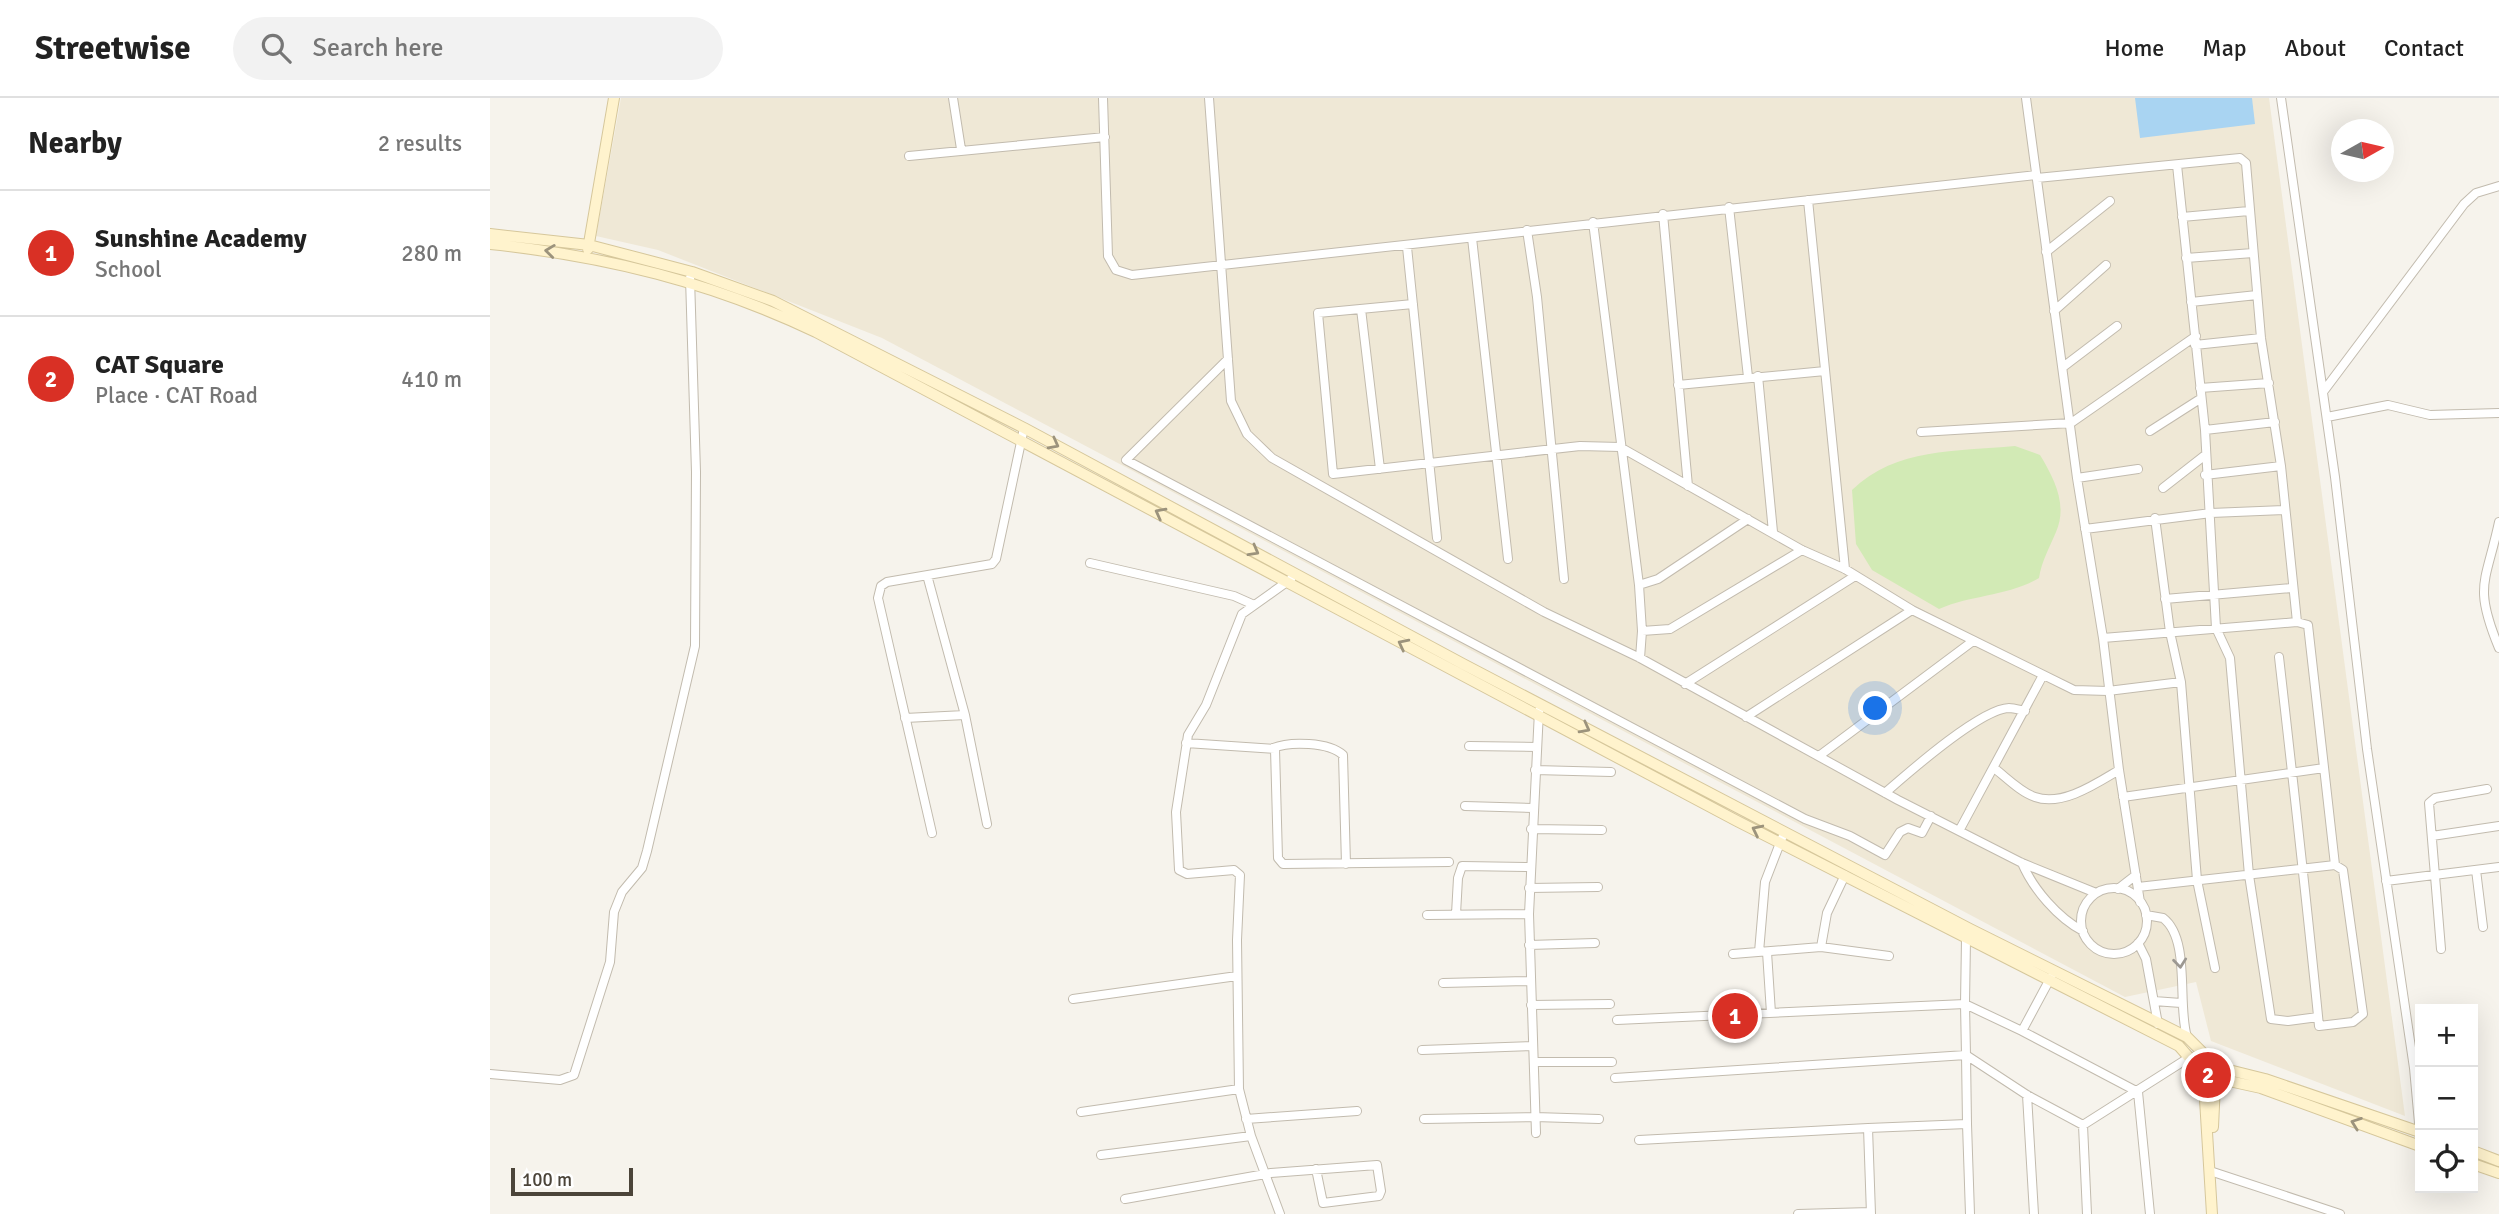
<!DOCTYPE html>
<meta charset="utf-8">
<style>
:root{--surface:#fff;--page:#f2f2f2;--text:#222;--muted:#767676;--line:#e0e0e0;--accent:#d93025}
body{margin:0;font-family:Signika,sans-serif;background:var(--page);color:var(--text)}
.controls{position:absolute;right:21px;bottom:21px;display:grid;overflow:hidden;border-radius:0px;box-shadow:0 7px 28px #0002}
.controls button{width:63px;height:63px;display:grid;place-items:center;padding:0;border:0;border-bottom:2px solid var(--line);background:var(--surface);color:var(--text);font:35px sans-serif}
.compass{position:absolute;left:1841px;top:21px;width:63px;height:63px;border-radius:50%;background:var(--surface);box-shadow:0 7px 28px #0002;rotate:82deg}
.scale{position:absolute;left:21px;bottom:18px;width:122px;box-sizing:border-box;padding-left:7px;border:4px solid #4b4439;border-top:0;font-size:19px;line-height:24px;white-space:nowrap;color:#4b4439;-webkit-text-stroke:5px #fff;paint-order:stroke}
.you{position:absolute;left:1386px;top:611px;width:24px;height:24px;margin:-18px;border:5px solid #fff;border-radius:50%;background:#1a73e8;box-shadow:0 0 0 10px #1a73e833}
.badge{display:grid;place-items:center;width:46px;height:46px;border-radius:50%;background:var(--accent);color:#fff;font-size:23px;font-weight:700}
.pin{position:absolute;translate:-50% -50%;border:4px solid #fff;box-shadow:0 2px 7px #0006}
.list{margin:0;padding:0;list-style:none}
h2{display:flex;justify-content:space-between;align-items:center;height:91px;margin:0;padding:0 28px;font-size:30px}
h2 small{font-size:23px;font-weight:400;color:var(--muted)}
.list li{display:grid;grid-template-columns:46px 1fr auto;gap:21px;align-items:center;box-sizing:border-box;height:126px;padding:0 28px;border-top:2px solid var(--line)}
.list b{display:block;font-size:26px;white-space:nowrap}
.list p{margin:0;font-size:23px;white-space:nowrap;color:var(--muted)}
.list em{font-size:23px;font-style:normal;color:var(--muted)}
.icon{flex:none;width:38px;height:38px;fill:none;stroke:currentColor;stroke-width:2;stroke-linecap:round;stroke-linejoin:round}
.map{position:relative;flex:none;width:2009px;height:1116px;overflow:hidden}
header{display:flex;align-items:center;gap:42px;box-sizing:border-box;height:98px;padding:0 35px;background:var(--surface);border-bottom:2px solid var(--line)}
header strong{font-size:33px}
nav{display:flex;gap:38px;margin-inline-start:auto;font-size:24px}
.search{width:490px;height:63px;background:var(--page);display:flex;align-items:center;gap:18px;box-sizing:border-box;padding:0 24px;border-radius:38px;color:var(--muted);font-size:26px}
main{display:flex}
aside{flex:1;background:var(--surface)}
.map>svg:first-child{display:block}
.education{fill:#efe8d6}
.green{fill:#d2eab5}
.water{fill:#a9d4f2}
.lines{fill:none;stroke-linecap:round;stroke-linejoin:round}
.street-casing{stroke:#c2bbae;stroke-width:10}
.secondary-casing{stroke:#d6c79b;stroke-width:12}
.street{stroke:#fff;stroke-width:8}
.secondary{stroke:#fff3cd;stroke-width:10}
.oneway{stroke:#9c937c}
.oneway2{stroke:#9c9892}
</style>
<header>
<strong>Streetwise</strong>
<div class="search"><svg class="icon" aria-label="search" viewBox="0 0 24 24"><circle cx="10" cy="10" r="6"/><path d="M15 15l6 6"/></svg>Search here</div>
<nav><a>Home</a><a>Map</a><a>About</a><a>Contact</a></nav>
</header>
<main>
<aside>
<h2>Nearby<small>2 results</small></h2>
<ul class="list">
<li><span class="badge">1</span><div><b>Sunshine Academy</b><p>School</p></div><em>280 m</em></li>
<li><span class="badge">2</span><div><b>CAT Square</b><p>Place · CAT Road</p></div><em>410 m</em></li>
</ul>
</aside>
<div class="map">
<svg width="2009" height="1116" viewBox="0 0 2009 1116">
<rect width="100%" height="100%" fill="#f6f3ec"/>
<path class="education" d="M131,0H1779L1915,1018L1721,943L1706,884L1635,899L392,240L168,152L106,138Z"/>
<path class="green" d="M1525,348L1550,357C1564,380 1578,407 1566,434C1559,451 1552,462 1549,480C1519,498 1481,497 1449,511L1382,472L1366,446L1362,392C1407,349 1465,354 1525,348Z"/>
<path class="water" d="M1645,0H1762L1765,26L1650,40Z"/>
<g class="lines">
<g class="street-casing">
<path id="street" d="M463,0L471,51
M613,0L618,158L626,172L642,177L1546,77
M719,0L741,303L757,336L782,360L1054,514L1150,560L1408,702L1532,765L1606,795
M1536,0L1587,380L1613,540L1629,672L1650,804
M1791,0L1845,379L1877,651L1924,970L1930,1036
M419,58L615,39
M1687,67L1715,332L1726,530L1740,560L1759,777L1781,921L1798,923L1828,919
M1547,80L1750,60L1756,65L1771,240L1791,368L1807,524
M1318,102L1355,471
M1239,109L1258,279
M1173,116L1198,388
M1692,119L1759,113
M1103,124L1149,487L1152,533L1150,560
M1037,132L1047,199L1074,481
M982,140L1018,461
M917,149L947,440
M1556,154L1620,103
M1696,160L1763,155
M1701,204L1767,197
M923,206L828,215L843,376L1090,348L1130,349L1312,452L1355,471L1422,512L1584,592L1618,593L1691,584
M871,211L890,371
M1564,213L1616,167
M1705,247L1771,240
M738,261L636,362L1315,721L1360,738L1395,757L1410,734L1418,730L1432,735L1441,718
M1573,269L1627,228
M1268,278L1283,434
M1188,287L1335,273
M1710,290L1779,285
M1833,294L1974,106L1986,95L2009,88
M1837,319L1898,307L1940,317L2009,315
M1715,332L1785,324
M1660,333L1710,301
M1431,334L1581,325L1706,238
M1715,377L1791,368
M1587,380L1648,371
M1673,390L1714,358
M1665,420L1680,534L1691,584L1707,782L1725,870
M2009,424C1996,485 1983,487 2009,550
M1595,431L1721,415L1794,412
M600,465L744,498L762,506
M437,477L475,617L497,726
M1149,487L1168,481L1258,421
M1675,501L1802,490
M1152,533L1180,531L1312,452
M1613,540L1807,524L1818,527L1845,767
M1195,586L1365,478
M1256,619L1422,512
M415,620L475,617
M696,645L785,651L788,760L793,766L959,764
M979,648L1047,649
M783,650C800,643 839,644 853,657L856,766
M1329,658L1483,543
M1504,670C1516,679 1530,694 1545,699C1572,709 1607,685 1629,672
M1045,672L1121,674
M1395,695C1418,675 1490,611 1519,610C1524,610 1530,612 1535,613
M1633,699L1834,670
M975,708L1042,710
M1041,731L1112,732
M1469,733L1552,579
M442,735L388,500L391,488L397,484L502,466L506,461L534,330
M1942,738L2009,728
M1532,765C1543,791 1568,820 1593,833
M1986,772L1993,829
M1896,783L2009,769
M1648,789L1845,767L1853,772L1873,916L1863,924L1829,928C1817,805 1803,682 1789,559
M1039,790L1108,789
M1591 823a33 33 0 1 1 66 0a33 33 0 1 1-66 0Z
M1628,791L1646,777
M966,816L968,780L972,768L1040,769
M937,817L1039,816
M1656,817L1673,820C1701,841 1687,907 1697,939
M1648,845L1656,861L1668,926
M1039,847L1105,845
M1331,849L1337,815L1355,777
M1951,851L1939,705L1945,700L1997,691
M1269,854L1275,784L1292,740
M1277,854L1281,915
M1243,856L1331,849L1399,858
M1561,879L1532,933L1648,994L1660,1116
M953,885L1040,883
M583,901L747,878
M1664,903L1691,905
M1041,907L1120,906
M1127,922L1475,906L1476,841
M1532,933L1475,906L1476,957L1537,997L1593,1027L1700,959
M932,952L1043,948
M1044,964H1122
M0,976L70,982L84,977L120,864L124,814L132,794L152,770L157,753L205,548L206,374L200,180
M1125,980L1476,957L1477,1026L1378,1030
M1537,997L1544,1116
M591,1014L749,991
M756,1021L867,1013
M934,1021L1045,1019L1109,1021
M1477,1026L1480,1116
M1593,1027L1597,1116
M1046,1035L1039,816L1049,613
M1149,1042L1378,1030L1381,1116
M611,1057L761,1038
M1720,1073L1850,1116
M635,1101L781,1075L887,1067L891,1093L889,1098L833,1105L826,1071
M790,1116L761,1038L749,991L747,842L750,777L744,772L697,776L689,772L686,714L698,637L716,607L752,516L801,481
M1308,1116L1381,1114"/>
</g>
<g class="secondary-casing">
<path id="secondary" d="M0,136L99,147L202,174L283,203L534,330L973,566L1480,831L1697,939L1722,964
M0,146C115,158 221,184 326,234L1247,723L1689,948L1709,971
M98,151L124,0
M1731,970L1775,981L1930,1034
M1730,981L1771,990L1930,1048
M1714,985L1722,1116
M1723,1029L1725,986
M1983,1053L2009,1063
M1983,1066L2009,1075"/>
</g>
<use href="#street" class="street"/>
<use href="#secondary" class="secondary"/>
</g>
<defs><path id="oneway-chevron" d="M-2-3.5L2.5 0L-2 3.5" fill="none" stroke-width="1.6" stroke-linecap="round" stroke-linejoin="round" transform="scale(1.75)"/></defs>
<g class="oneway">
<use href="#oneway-chevron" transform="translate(60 153) rotate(-173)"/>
<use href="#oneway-chevron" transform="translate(564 346) rotate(28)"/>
<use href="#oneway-chevron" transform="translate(670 415) rotate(-152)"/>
<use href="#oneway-chevron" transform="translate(764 453) rotate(29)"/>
<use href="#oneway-chevron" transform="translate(913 546) rotate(-153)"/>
<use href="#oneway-chevron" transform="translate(1095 630) rotate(28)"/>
<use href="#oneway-chevron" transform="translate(1267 732) rotate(-154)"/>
<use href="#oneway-chevron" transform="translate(1866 1025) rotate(-160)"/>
</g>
<use class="oneway2" href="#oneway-chevron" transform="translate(1690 865) rotate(84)"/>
</svg>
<div class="controls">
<button>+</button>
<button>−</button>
<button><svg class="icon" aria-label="locate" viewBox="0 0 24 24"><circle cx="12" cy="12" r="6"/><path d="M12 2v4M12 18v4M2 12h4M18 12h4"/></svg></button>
</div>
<svg class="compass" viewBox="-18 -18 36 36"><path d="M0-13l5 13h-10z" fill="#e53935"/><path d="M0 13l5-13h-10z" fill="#767676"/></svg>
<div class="scale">100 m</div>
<div class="you"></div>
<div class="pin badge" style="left:1245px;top:918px">1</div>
<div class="pin badge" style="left:1718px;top:977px">2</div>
</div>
</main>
